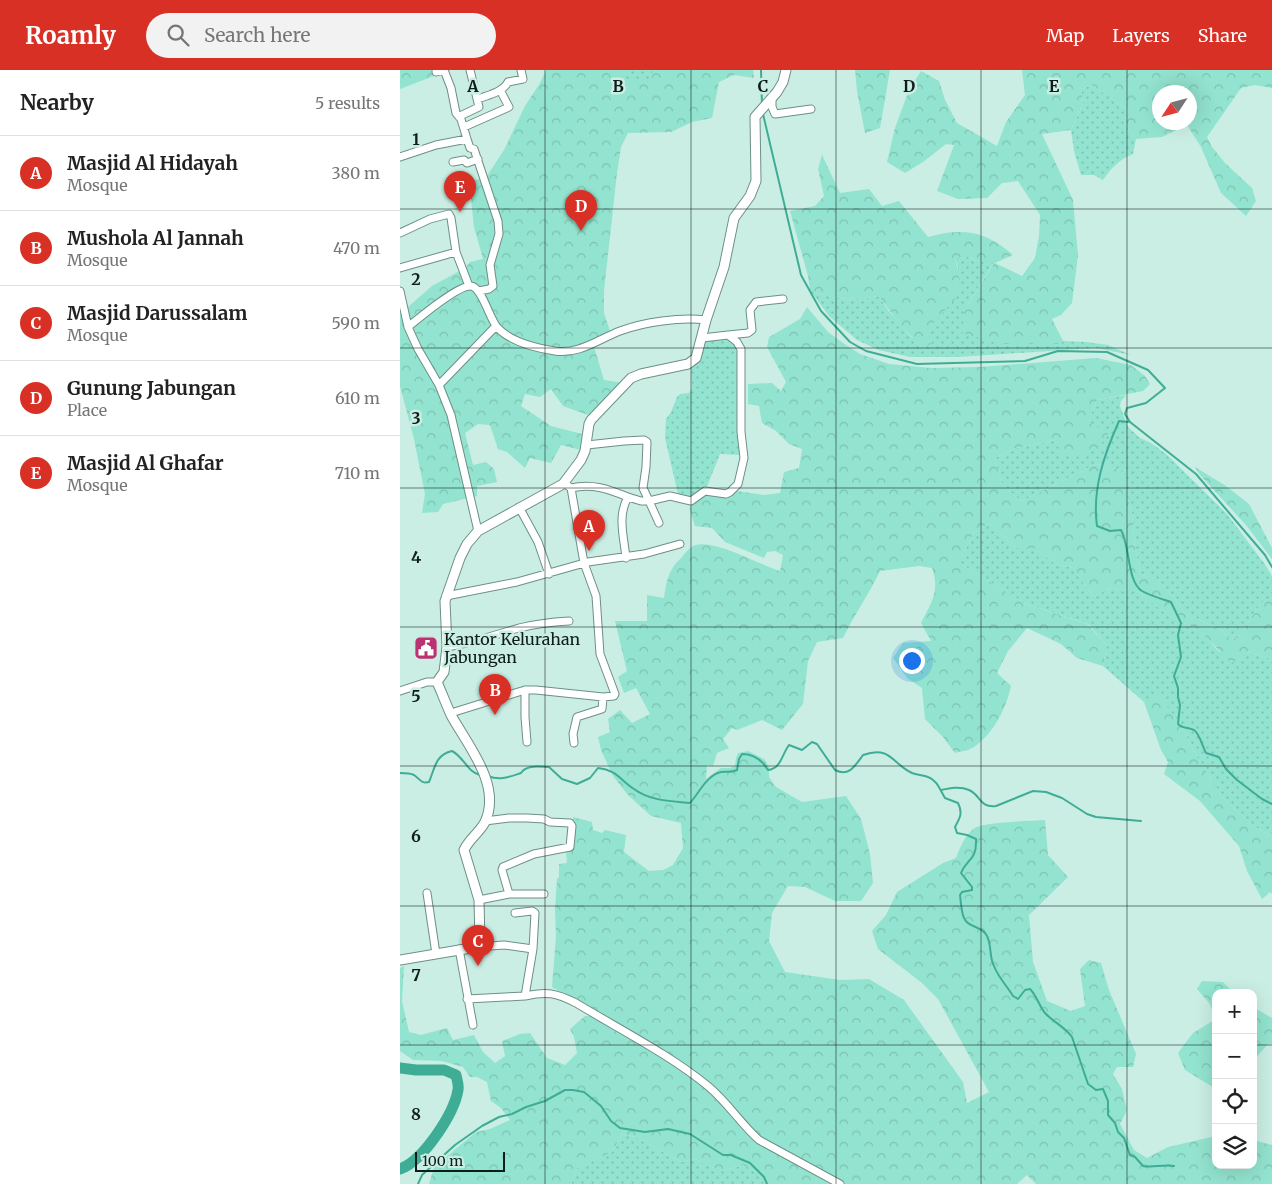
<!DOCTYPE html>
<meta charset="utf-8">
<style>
:root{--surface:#fff;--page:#f2f2f2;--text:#222;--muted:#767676;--line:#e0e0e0;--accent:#d93025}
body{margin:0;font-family:Merriweather,serif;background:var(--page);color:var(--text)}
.controls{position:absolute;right:15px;bottom:15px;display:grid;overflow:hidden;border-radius:10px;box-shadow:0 5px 20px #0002}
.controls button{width:45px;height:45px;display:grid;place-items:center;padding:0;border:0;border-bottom:1px solid var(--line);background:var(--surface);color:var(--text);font:25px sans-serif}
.compass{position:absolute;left:752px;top:15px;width:45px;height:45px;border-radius:50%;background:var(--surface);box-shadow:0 5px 20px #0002;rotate:234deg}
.scale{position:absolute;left:15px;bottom:12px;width:90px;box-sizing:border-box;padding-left:5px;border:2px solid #0f1d19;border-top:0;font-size:14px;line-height:18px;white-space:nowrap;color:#0f1d19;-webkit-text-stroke:4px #caeee4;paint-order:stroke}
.you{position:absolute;left:511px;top:590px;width:18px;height:18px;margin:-12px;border:4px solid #fff;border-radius:50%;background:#1a73e8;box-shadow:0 0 0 8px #1a73e833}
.badge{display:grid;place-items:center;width:32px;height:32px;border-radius:50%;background:var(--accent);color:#fff;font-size:16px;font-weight:700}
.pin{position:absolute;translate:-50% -41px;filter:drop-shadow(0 1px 2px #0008)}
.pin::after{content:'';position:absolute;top:26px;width:18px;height:15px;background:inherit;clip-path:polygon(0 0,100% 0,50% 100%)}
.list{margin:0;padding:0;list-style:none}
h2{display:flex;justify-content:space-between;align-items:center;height:65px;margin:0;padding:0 20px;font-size:21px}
h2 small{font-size:16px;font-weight:400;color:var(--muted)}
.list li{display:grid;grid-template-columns:32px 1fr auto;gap:15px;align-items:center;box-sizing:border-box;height:75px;padding:0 20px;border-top:1px solid var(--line)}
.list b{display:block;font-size:19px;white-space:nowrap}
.list p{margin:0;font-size:16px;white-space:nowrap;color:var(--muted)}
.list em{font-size:16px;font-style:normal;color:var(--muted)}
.icon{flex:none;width:28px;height:28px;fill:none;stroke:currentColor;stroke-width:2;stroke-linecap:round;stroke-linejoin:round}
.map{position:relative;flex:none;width:872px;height:1114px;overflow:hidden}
header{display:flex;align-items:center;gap:30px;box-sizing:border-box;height:70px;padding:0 25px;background:var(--accent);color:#fff}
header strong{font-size:24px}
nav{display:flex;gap:28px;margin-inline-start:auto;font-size:18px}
.search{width:350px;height:45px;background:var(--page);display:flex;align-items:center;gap:12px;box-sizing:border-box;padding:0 18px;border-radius:28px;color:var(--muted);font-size:19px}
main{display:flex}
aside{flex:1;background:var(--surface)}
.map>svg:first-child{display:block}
.grass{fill:url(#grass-dots)}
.forest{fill:url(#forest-crowns);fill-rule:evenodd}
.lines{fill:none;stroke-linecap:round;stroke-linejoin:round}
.stream{stroke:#3fad96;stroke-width:2}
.river{stroke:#3fad96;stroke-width:11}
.street-casing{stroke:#6e8f86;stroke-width:9}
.secondary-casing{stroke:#6e8f86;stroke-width:11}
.street{stroke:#fff;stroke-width:7}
.secondary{stroke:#fff;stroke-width:9}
.grid{fill:none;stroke:#0f1d19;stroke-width:1;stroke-opacity:0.55}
.labels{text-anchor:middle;stroke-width:5;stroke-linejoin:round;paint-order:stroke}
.poi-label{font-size:16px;fill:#0f1d19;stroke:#caeee4;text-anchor:start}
.grid-label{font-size:16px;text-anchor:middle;font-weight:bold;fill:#0f1d19;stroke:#caeee4;stroke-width:5;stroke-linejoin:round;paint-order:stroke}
</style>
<header>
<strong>Roamly</strong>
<div class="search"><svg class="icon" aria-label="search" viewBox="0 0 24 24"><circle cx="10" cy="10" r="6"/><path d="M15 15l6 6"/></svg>Search here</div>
<nav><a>Map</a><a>Layers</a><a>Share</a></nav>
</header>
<main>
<aside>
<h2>Nearby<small>5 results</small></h2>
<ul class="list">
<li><span class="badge">A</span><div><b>Masjid Al Hidayah</b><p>Mosque</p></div><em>380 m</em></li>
<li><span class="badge">B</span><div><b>Mushola Al Jannah</b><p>Mosque</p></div><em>470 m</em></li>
<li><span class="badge">C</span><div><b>Masjid Darussalam</b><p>Mosque</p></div><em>590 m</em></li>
<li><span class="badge">D</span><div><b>Gunung Jabungan</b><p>Place</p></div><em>610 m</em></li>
<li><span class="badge">E</span><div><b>Masjid Al Ghafar</b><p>Mosque</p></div><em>710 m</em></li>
</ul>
</aside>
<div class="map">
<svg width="872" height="1114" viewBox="0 0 872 1114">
<defs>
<pattern id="grass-dots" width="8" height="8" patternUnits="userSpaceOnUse" patternTransform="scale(1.25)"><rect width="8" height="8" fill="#92e3cf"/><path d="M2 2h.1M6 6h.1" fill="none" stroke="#7dc2b1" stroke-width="1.8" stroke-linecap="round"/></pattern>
<pattern id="forest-crowns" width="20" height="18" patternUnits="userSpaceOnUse" patternTransform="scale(1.25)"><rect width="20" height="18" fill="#92e3cf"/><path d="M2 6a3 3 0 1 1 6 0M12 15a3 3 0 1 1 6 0" fill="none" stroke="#7dc2b1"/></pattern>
</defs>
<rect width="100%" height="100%" fill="#caeee4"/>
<path class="grass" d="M226,0H254L248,11H226Z
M692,15L728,40L724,53L736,69L733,84C719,90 712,97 703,110L694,105H681L674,81L671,60L683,34L681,19Z
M568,187L580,192H594L564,241L600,274H660L663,271L686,272L708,275L731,285L696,278L558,287H510L479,280L457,270L429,246L410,220C437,231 452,230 479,226L488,240L511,267L532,273L529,257L542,243L558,198L555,188Z
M329,267L338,279L342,385L320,384L306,419L290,430L278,424L265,368L266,349L271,342L277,327L280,324L289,323L292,318L291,299L299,291L304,270Z
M726,325L721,331L720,336L728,357L740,368L751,373L766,384L827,444L864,493L872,506V527L861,533L838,568L829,569L823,561L785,543L773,526L756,508L741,505L735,478L732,443L727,427L726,401L696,394L622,431C603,418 600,410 595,388L613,379L655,370L688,352L697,330Z
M589,453L616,478H634L656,494L673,498L693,526L712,518L737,521L770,546L795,559L807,568L818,581L839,590L846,582C856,583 863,589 872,588V767L854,756L823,728L797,687L782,657L756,622L744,632L703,596L707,575L688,554L624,533L561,494V487L574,463Z
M222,1064L236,1067L281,1092L295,1089C315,1099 321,1103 343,1095L359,1103L364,1114H171L177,1098L212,1082Z"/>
<path class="forest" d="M0,0H41L39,4L0,19Z
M146,0H226V11H248L254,0H353L354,8L334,5L319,12L312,48L292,52L271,62L228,63L221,77L217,103L204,221V243L210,261L192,270L204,310L223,313L197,340L188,345L163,336L151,319L140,327L125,324L121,336L151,356L182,364L181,380L161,375L151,393L130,388L125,398L107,382L98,379L90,355L78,354L65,363L73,395L86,392L94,399L97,412L77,416V426L43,434L38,442L22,443L25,424L14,369L0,316V244L32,216L65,198L70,192L83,189L74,157L69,110L85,109L104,80L125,36L140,13Z
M455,0H490L480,58L465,63L457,21Z
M622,0H872V18L855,15L841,18L807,67L812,77L825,93L852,118L856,131L846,146L821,123L801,77L787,55L762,67L736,69L724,53L728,40L692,15L681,19L683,34L671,60L642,64L673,130L678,185L672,233L661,245L652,249L663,271L660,274H600L562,263L564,241L594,193L580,192L568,187L555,188L561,216L555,229L530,257L532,273L523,278L500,255L479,226C451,230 437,231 410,220L408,206L390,141L415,136L424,126L418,99L422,85L440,123L469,119L482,136L499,131L528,167C561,157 587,161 613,185L595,193L622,206L635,188L639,166L640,145L618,111L602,113L587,128L558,129L537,121L554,75L546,74L523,92L505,103L487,92L495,58L509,20L521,1L539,11L545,30L557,53L597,76L606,52L625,25ZM760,22H790V52H760Z
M407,237L428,262L443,273L460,284L489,294L531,298L580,297L696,288L731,295L745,306L750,314L743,321L697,330L688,352L708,363L699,378L676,387L662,385L655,370L613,379L595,388C600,410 603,418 622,431L696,394L726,401L727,427L732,443L735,478L741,505L756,508L773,526L785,543L823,561L829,569L838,568L861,533L872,527V588C863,589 856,583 847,582L839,590L831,593L807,568L795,559L770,546L737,521L712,518L693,526L673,498L656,494L634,478H616L589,453L574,463L561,487V494L624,533L687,554L707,575L703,596L677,588L661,574L627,558L608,581L597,603L611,616C606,639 593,664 574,677C569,681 561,681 555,683L543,667L525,649L522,618L507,608L493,588L503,573L531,571L521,553C532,531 540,522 532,498L519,496L480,501C469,524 454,545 443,568L417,572L408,591L403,634L382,660L362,650L337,660L332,658L323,669L329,678L317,683L313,696L307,695L306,709L321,698H330L335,696L336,688L338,683L348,681L364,689L369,697V707L376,717L402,732L446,726L461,749L470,784L473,813L461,831H435L405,817L388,816L372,843L369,871L385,902L440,910L469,909L504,930L563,1012L567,1033L589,1022L538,929L522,913L478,879L472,861L486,845L497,822L543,793L556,788C560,778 565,764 575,758C584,752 632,751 645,750L648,785L668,807L629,845L633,892L647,931L671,941L685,936L680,899L689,890L701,893L709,920L736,984L733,997H717L713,1004L722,1019L727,1040L720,1054L734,1080L747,1088L768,1077L816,1066V1095H853V1070L872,1075V1114H636L627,1105L617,1114H364L359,1103L343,1095C321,1103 315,1099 295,1089L281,1092L236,1067L222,1064L212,1082L177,1098L171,1114H29L34,1097L76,1062L90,1059L110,1050L101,1038L91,1031L87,1012L77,1007H70L63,997L42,991L13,990L0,981V898L4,896L2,931L9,962L21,965L47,958L53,970L74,965L83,982L95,993L105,986L102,971L120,964L130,963L147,988L165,995L177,983L174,967L170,959L185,946H191L193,940L152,917L156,866L155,840L157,809L159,807V794L167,793L166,780L173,779V747L192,752L193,760L202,763L205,760L226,765L224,782L249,801L263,800L273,795L283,778L281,753L251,746L228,725L213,706L201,680L198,667L210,662L208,649L220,640L232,653L250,644L236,618L224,623L218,607L227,601L215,551H247V525L264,528C267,510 268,500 282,487C285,483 288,479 293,476C312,467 359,495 380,501L383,485L375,481L367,482L364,488L325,472L312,458L295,456L289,438L306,424L323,427L337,421L364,425L380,423L384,402L399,398L402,379L389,374L376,361L362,353L359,336L348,334V314L372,313L381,321L386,312L367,277L369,267L400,249Z
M795,397L826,416L849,434L872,478V489L846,455L800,405Z
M756,621L782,657L797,687L823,728L854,756L872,767V824L870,822L862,829L847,801L839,776L800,731L764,704L768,692L761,680L744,632Z
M802,911L823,912L834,923H816V949L809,933L797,919Z
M853,937L872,948V974H868L853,991Z
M816,949V1019L785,1000L778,983L793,963Z"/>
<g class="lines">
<path class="stream" d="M361,0L362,35
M363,44L401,205L421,241L450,272L466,281L517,294L625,291L658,281L707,282L748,300L765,318L746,333L727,338L725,344L730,352L796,404L865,485L872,497
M728,352L719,351C704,385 692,419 697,456L710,461L721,460C730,475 727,512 742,521C751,526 762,529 771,532L781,553L778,565L781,587L774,606L778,618V627L780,635L778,654C783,659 788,657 794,660C800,664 802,676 806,683L819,687L826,699L837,710L862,729L872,734
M0,703C4,703 10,703 14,705C20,709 21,714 29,712C35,698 35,685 52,681C64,687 67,702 80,705
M88,706C100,711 109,707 121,703C127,694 140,697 149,697L162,709L177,714L190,708L198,698C217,700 220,710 234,719C250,731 271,731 290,733C299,723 307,705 321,702C327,701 331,703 337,700L339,689L342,684C354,684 362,690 368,700C381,699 382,684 389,675L402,680L412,672L417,674L435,700C449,707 455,696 463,685C491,675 492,694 512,703C517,705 523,705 528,707C537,710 540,720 545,728L558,733C563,743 560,748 555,757L557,763L567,765L576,769C577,791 567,788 561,803L572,817V820L562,822L560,825C561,832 561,841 564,848C568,858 583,856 587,866C592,876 589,887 594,896C598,907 607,916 613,926L618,929L625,920L630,919C637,926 639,936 645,943C653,952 665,957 672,967L688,1014L696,1020L703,1019L708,1031V1045L715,1053L718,1062L724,1068L730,1085L735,1087L743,1096C753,1098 763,1094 774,1096
M541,720C550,718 560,716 569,720C581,725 579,738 596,736L633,721L646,722L662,728L687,744L696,747L741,751
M18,1114L22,1105L55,1075L82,1056L99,1047L112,1044L126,1037L145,1031L165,1020H173L184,1022L201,1036L211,1051L220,1058L245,1062L268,1059L290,1064L323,1085H331L350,1093L364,1107L367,1114"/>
<path class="river" d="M0,998L16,1000H44L56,1005C57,1010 59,1015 58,1020C54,1044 23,1091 0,1099"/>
<g class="street-casing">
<path id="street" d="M44,0L51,18L56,43L60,48
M36,2L44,0
M372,28V37L375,44L411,39
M78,29C88,25 103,22 108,12L123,9L121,0
M64,57L109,37L100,20
M67,69L70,78L74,79L98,151L99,164L90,195L93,216L89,219L79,221
M0,87L36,75L67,69L60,46L79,37L70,0
M53,92L64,90L67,93L78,89
M0,163L30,149L49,144L51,148L56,182L69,216
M0,198L56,182
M0,221L8,257L18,279L39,315L51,345L78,461
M8,257C19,248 58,215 71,216C82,217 89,248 97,257C110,272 136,278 155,281C178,285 199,269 220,261C244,252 280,247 306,250
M328,265L348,263L352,260L350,240L356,232L383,229
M39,315L96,256
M187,375L224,371L244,370L247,372L246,397L243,418L249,431L270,426L291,431L305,421L326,424L330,422L338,414L344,388L341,362V279L337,272L328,265L302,268
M168,416L171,418C192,413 208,419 228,427
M119,437L138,472L149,504
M226,488C224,467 217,446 228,427L241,431H249L259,453
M46,526L117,512L188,492L244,484L280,474
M47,577C72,573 95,565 119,558C135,554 152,552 169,551
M125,620V647L127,672
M0,621L27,612H37
M51,643L125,620H136L203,627L214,626L215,624L200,584L196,526L184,493L171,418
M174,673L173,664L177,647L202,639L203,627
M85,751L109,748H127L144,749L150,752L170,753L172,756L170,777L134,784L103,797L102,800L109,824
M27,823L36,884
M79,830L109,824H144
M77,877L104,875L133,879
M59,879L73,955
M125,926C147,921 156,923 176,933C219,959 272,986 309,1017C328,1033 341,1054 359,1070L440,1114
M67,929L125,926L133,879L135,843L132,841L115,843"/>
</g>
<g class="secondary-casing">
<path id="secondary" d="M0,890L77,877L80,873L79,830L64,780C69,769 80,762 85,752C102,715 68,676 51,645C46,634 42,623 37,612L44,602L47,577L45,531L60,488L67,474L78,461L163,414L181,390L185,381L189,354L191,350L231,308L241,304L288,294L296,288L306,250L324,197L334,148L350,126L356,111L355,47L377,22L383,12L386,0"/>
</g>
<use href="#street" class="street"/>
<use href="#secondary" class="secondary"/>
</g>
<path class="grid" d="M145,0V1114M291,0V1114M436,0V1114M581,0V1114M727,0V1114M0,139H872M0,278H872M0,418H872M0,557H872M0,696H872M0,836H872M0,975H816M853,975H872"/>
<defs>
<g id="civic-square" transform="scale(1.25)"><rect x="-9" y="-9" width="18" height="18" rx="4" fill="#ba3271" stroke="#caeee4"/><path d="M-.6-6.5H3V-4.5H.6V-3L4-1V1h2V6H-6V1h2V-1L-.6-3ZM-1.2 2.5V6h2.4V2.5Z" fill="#fff"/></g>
</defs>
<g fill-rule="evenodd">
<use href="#civic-square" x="26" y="578"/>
</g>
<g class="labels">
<g class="poi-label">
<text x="44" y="575">Kantor Kelurahan<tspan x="44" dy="18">Jabungan</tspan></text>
</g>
</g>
<g class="grid-label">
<text x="73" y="22">A</text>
<text x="218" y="22">B</text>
<text x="363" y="22">C</text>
<text x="509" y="22">D</text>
<text x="654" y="22">E</text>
<text x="16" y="75">1</text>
<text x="16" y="215">2</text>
<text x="16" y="354">3</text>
<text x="16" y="493">4</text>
<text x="16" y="632">5</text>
<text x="16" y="772">6</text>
<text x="16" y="911">7</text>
<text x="16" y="1050">8</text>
</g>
</svg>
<div class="controls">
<button>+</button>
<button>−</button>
<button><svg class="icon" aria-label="locate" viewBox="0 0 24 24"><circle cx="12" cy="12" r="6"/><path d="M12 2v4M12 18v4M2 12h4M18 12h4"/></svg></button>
<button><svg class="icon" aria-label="layers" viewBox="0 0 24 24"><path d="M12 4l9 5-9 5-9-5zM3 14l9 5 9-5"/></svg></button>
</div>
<svg class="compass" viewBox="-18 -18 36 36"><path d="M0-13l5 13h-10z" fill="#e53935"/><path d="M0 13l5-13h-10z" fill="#767676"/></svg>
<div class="scale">100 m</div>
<div class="you"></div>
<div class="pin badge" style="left:189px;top:481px">A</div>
<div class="pin badge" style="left:95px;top:645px">B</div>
<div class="pin badge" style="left:78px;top:896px">C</div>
<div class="pin badge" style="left:181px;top:161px">D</div>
<div class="pin badge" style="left:60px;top:142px">E</div>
</div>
</main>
